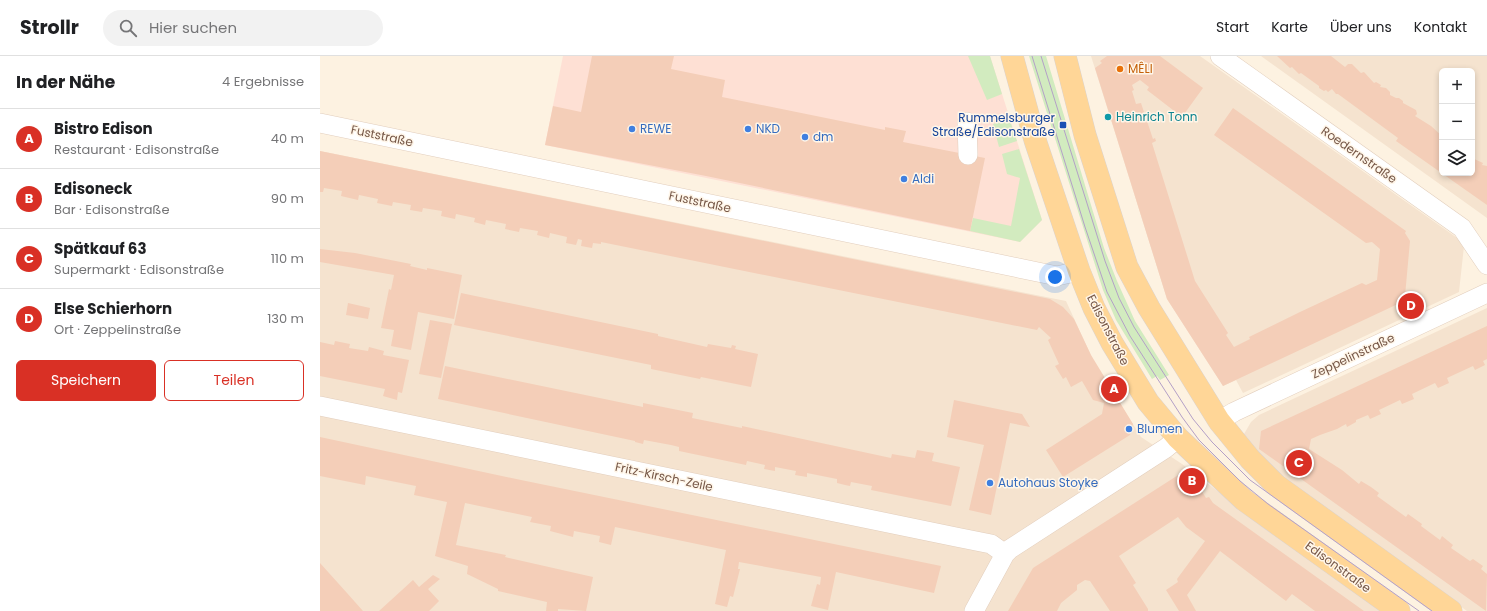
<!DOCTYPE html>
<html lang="de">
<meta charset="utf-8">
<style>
:root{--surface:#fff;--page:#f2f2f2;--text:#202124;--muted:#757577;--line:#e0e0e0;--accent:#d93025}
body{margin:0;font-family:Poppins,sans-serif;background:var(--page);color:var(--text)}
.controls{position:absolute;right:12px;top:12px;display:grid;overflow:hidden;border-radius:6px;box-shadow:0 2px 6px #0003}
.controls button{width:36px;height:36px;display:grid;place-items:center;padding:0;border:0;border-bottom:1px solid var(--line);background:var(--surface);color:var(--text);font:20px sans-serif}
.you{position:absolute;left:735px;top:221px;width:14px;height:14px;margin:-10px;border:3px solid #fff;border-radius:50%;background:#1a73e8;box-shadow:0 0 0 6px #1a73e833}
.badge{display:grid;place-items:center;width:26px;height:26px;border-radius:50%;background:var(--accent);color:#fff;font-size:13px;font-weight:700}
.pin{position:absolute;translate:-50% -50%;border:2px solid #fff;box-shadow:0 1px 4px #0006}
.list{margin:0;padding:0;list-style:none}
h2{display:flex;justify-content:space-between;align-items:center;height:52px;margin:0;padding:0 16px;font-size:17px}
h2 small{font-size:13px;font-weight:400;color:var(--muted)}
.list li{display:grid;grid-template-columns:26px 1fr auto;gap:12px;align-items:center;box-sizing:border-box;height:60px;padding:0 16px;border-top:1px solid var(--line)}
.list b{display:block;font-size:15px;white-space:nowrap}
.list p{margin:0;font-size:13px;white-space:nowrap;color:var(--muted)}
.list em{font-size:13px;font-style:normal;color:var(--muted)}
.actions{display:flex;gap:8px;padding:12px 16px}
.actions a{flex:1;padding:9px 0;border:1px solid var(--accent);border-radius:6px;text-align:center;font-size:14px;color:var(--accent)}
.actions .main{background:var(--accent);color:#fff}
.icon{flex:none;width:22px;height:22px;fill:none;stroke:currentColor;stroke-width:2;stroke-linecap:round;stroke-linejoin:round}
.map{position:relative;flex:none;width:1167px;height:555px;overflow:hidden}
header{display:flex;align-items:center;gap:24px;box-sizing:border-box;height:56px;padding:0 20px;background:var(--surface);border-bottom:1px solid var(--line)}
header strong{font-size:19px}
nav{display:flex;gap:22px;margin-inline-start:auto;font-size:14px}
.search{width:280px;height:36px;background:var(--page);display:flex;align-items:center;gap:10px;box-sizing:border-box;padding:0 14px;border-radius:22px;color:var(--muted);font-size:15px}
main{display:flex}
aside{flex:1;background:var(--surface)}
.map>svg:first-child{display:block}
.residential{fill:#f5e3cf;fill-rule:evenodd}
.commercial{fill:#fee0d4}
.green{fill:#d2ebbf}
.building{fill:#f4ceb8}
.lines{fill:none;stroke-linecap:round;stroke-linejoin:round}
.minor-casing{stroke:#e2cebd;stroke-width:20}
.major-casing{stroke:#dbd3cf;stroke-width:23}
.minor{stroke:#fff;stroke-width:19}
.major{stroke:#ffd697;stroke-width:22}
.tram{stroke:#b4a0c7;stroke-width:1}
.food-dot{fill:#e8710a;stroke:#fff6e9;stroke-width:1.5}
.culture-dot{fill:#0f9aa8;stroke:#fff6e9;stroke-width:1.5}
.transit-dot{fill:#1a4fb4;stroke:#fff6e9;stroke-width:1.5}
.shop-dot{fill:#3f7fe0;stroke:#fff6e9;stroke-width:1.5}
.labels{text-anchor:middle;stroke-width:3;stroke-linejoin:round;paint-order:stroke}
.food-label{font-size:12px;fill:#c56008;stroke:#fff6e9;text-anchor:start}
.culture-label{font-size:12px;fill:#0d838f;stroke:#fff6e9;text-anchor:start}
.transit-label{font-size:12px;fill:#164399;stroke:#fff6e9;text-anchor:end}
.shop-label{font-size:12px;fill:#366cbe;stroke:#fff6e9;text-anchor:start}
.street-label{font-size:12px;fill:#765747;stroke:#fff6e9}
</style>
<header>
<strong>Strollr</strong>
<div class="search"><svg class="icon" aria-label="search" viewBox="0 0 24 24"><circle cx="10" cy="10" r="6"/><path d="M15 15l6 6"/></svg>Hier suchen</div>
<nav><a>Start</a><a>Karte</a><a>Über uns</a><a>Kontakt</a></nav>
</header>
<main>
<aside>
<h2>In der Nähe<small>4 Ergebnisse</small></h2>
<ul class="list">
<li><span class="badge">A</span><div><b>Bistro Edison</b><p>Restaurant · Edisonstraße</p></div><em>40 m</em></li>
<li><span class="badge">B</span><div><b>Edisoneck</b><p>Bar · Edisonstraße</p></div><em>90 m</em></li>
<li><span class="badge">C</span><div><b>Spätkauf 63</b><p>Supermarkt · Edisonstraße</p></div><em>110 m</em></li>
<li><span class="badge">D</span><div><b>Else Schierhorn</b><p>Ort · Zeppelinstraße</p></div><em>130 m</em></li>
</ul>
<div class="actions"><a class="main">Speichern</a><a>Teilen</a></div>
</aside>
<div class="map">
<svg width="1167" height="555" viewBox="0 0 1167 555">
<rect width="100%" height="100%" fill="#fdf2e1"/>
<path class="residential" d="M771,0H880L1140,184L1144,190L1139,236L923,337L916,324L903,330L847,243Z
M941,0H1167V162ZM1122,15H1152V117H1122Z
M0,95L746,245L774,306L821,381L862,408L916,449L1065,555H0Z
M1167,252V555H1147L966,426L924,383V378L931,366L939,359Z"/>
<path class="commercial" d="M243,0H670L722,164L700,186L225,89Z"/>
<path class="green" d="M648,0H670L682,38L667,44Z
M709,0H726L784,192L797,225L815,265L849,319L840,324L837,320L832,323L796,264L783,234Z
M689,62L697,85L679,91L673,68Z
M699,93L722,164L700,186L650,175L653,162L691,170L700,122L687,118L682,98Z"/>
<path class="building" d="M272,0H354L351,13L405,24L402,41L565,74V71L586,75L583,86L665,102L650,175L386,120L225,89L233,50L261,56Z
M787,0H840L883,32L862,61L827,34L829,31L820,24L812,29L814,34L812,35L816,48L821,47L833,83L835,82L836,85L832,87L875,225L908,277L906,279L914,291L930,283L929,281L980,256L1042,227L1046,229L1057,224L1060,193L1052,186L1046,187L894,79L913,52L1086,175L1085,177L1090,185L1085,240L1079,245L1080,247L903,330L847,243L775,12L782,7L780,5Z
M957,0H1011L1025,11L1028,8H1032L1041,17L1044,16L1054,27L1056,26L1061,29L1060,31L1066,32L1070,36V39L1076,42H1079L1083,45V47L1096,54L1097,58L1095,60L1111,70L1122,80V117H1152V102L1163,107L1162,109L1167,110V149L1076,85L1078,82L1018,38H1016L1012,33L1008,36L1006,34L1004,35L999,32V30L981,17L979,18L972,11L970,12Z
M0,95L730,243L743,251L754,263L771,299L813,368L810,379L743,421L726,394L782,358L784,347L773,344L762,325L751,331L746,321L743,323L735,310L739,308L728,284L731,282L719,271L717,274L281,186V188L273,187L272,192L261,190L262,184L258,183L256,189L246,187L247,181L230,177L229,182L217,179L218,175L200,172L199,176L185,173L186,168L166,164L165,169L154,166L155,162L136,158L135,163L121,160L122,155L103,152L102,156L90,154L91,149L73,146L72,150L57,147L58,143L39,139L38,144L21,140L22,135L4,132L3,136H0Z
M0,193L35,197L91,208L90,210L107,214V212L142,219L134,263L98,256L91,294L71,290L74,274L61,272L69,233L71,234L74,219L0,206Z
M141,237L338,278V280L387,291L388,288L411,292L412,289L416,290L415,293L438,298L431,331L381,321L380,323L331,313V309L134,269Z
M28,247L50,252L48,263L26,259Z
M110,264L132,268L121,322L99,318Z
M1167,270V303L1163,305L1165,309L1155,314L1153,310L1127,322L1129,327L1118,332L1115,327L1092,338L1094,343L1082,348L1080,344L1059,354L1061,358L1050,363L1048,359L1036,364V366L1027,371L1026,368L1017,373L1000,379L991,383L989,393L1022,414L1039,428L1041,425L1051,431L1059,437L1057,440L1086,461L1088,458L1102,468L1101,470L1120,484L1122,480L1133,489L1131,492L1150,505L1153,503L1163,510L1161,513L1167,518L1166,555L939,393L941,375Z
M15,285L30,288L29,292L48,295L49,291L64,295L63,299L89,304L82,337L78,336L77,344L63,340L65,333L0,320V286L14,289Z
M125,310L323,351V347L373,357L372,362L422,372V370L571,402L572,398L595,402L597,394L614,397L612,405L640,411L631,450L551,434L552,430L531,426L530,430L525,429L517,427V423L487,417V421L475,419L476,415L455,411V415L444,413L445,409L427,405L426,409L359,395V391L351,389L324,384L323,388L315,386V385L118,343Z
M634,344L702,358L710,371L690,367L671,459L649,454L664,389L627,381Z
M0,381L201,424L621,510L614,537L516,516L508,554L491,550L497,528L500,529L501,521L419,506L418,513H420L413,541L410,540L407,551L395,548L406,494L295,471L291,489L279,486L280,480L254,475L253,481L230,475L231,470L210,466L212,461L145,447L136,489L186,499L185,501L273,521L266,555L238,553V555H226L227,546L178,535V533L147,518L148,510L115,500L127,446L94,439L96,430L46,420L45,429L0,420Z
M863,416L871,418L886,442L889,441L893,447L1044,555H995L972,538L966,545L900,495L867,539L876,555H859L846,534L858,526L857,523L885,485L866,471L858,461L799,500L816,527L813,529L828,553V555H790L770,525L765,524L757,529V534L741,547L737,555H688L713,512Z
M0,507L27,537L43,555H0Z
M113,519L120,523L108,533L119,545L109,555H59L93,524L99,531Z"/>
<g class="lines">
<g class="minor-casing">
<path id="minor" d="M900,0L1142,172L1167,209
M647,66L648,99
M0,67L737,220L759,215
M0,350L636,481L671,488L685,498
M899,365L914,356L1167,237
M654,555L685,498L690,493L846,392L858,382"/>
</g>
<g class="major-casing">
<path id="major" d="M692,0L715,84L759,215L774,252L792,287L828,346L858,382L924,444L1079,555
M745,0L765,79L807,211L829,252L899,365L930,403L956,429L1131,555"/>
</g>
<use href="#minor" class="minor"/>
<use href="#major" class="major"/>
<path class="tram" d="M712,0L765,171L787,236L810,280L862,361L879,384L920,425L948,448L1099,555
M721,0L785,205L799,242L814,271L873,363L892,386L930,424L1112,555"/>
</g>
<circle class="food-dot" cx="800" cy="13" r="4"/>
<circle class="culture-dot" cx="788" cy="61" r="4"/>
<rect class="transit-dot" x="739" y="65" width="8" height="8" rx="2"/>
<g class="shop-dot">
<circle cx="312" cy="73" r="4"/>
<circle cx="428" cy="73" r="4"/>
<circle cx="485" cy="81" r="4"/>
<circle cx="584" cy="123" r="4"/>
<circle cx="809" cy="373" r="4"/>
<circle cx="670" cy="427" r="4"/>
</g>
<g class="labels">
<g class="food-label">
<text x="808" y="17">MÊLI</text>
</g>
<g class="culture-label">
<text x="796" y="65">Heinrich Tonn</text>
</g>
<g class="transit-label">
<text x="735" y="66">Rummelsburger<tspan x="735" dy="14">Straße/Edisonstraße</tspan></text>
</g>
<g class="shop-label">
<text x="320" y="77">REWE</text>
<text x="436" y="77">NKD</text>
<text x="493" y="85">dm</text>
<text x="592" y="127">Aldi</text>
<text x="817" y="377">Blumen</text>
<text x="678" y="431">Autohaus Stoyke</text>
</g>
<g class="street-label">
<text transform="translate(62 80) rotate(12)" y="4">Fuststraße</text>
<text transform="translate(1039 99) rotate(35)" y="4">Roedernstraße</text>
<text transform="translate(380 146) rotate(12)" y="4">Fuststraße</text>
<text transform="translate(788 274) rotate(63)" y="4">Edisonstraße</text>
<text transform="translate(1033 300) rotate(-25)" y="4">Zeppelinstraße</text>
<text transform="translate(344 421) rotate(12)" y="4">Fritz-Kirsch-Zeile</text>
<text transform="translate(1018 511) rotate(36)" y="4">Edisonstraße</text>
</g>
</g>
</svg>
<div class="controls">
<button>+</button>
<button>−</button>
<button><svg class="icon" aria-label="layers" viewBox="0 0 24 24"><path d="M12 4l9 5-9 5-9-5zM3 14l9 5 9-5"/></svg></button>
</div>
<div class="you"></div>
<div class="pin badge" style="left:794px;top:333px">A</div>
<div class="pin badge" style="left:872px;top:425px">B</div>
<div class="pin badge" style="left:979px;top:407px">C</div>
<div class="pin badge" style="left:1091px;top:250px">D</div>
</div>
</main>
